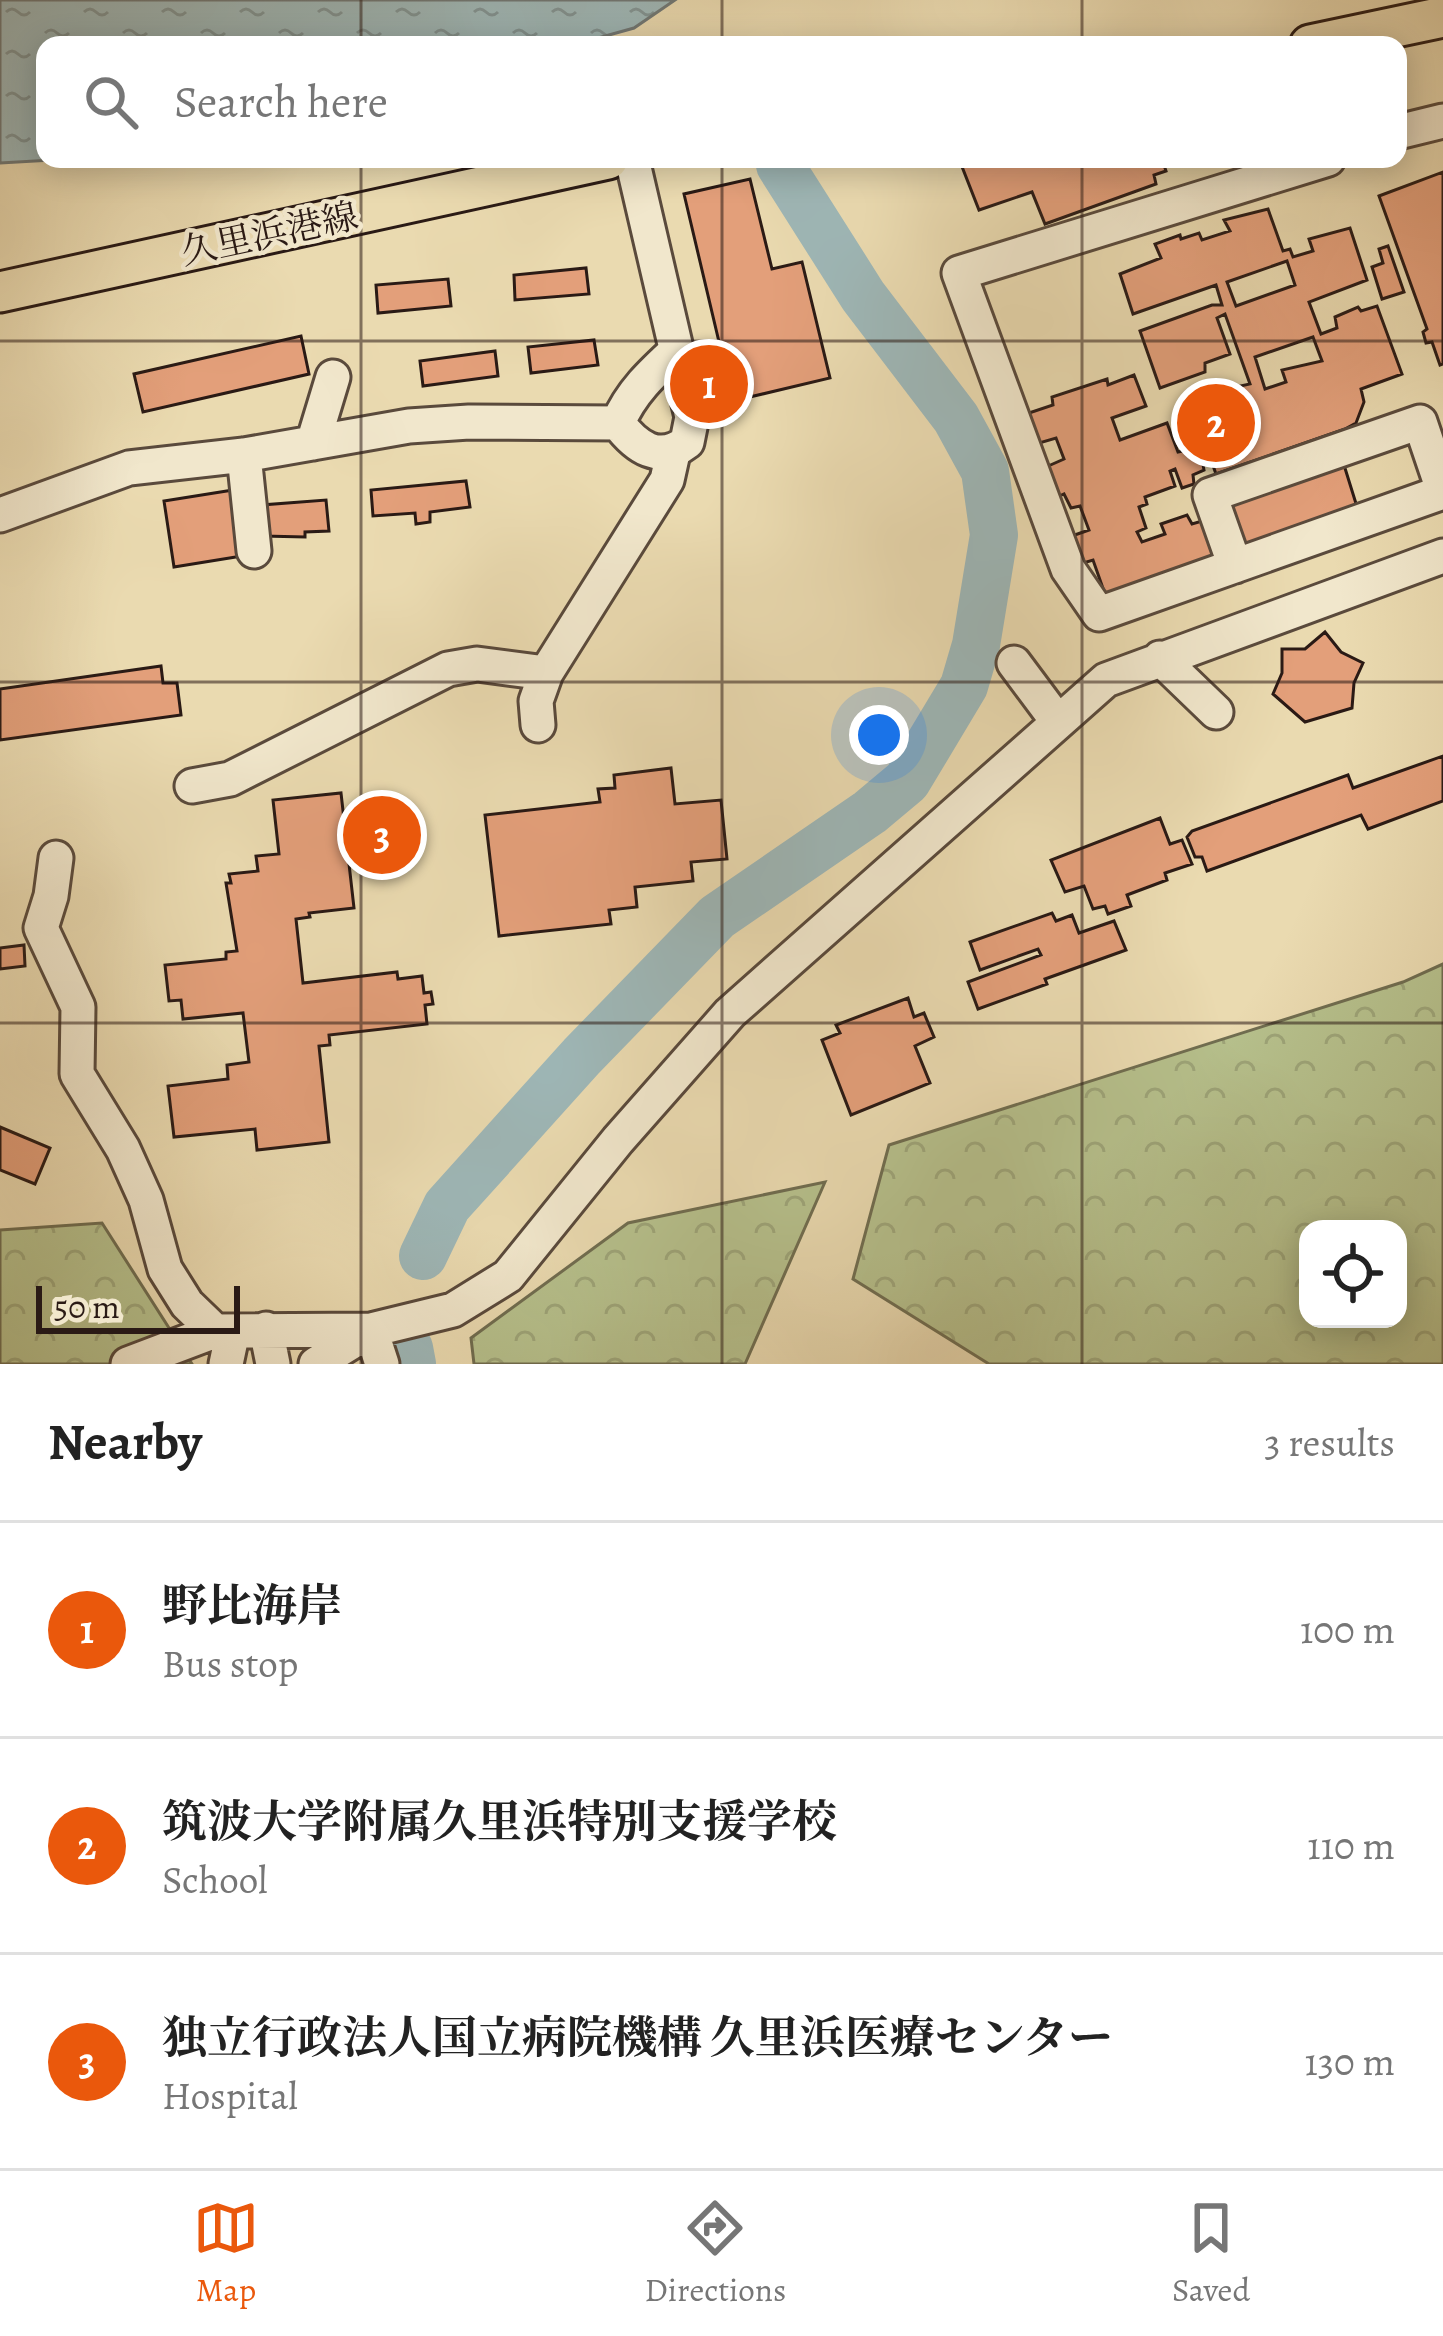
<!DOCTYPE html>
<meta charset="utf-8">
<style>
:root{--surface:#fff;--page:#f2f2f2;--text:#222;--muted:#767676;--line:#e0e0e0;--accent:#ea580c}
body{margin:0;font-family:Alegreya,"Noto Serif JP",serif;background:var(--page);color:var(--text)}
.controls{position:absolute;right:36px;bottom:36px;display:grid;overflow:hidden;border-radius:24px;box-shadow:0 6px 30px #0003}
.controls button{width:108px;height:108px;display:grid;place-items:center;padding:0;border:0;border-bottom:3px solid var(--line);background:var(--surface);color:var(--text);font:60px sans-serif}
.scale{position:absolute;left:36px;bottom:30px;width:204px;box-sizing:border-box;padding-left:12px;border:6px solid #2a1a15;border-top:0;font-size:33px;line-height:42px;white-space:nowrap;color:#2a1a15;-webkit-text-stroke:9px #f1e7cc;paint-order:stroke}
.you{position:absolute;left:879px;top:735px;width:42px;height:42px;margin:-30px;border:9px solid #fff;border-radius:50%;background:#1a73e8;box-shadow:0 0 0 18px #1a73e833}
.badge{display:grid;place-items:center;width:78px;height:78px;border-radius:50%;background:var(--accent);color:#fff;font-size:39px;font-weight:700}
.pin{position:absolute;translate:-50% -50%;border:6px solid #fff;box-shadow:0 3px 12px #0006}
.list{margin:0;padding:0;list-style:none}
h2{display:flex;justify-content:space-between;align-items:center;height:156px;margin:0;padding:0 48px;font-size:51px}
h2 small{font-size:39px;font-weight:400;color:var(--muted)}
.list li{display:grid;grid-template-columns:78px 1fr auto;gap:36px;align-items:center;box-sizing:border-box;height:216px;padding:0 48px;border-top:3px solid var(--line)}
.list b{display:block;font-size:45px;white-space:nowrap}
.list p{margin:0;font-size:39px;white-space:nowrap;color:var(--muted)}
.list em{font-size:39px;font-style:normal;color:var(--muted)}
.icon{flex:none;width:66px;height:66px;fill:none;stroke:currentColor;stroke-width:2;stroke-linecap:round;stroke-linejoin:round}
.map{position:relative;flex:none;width:1443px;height:1364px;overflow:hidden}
.search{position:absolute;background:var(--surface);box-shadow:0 6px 30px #0003;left:36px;right:36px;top:36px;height:132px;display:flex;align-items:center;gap:30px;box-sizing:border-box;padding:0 42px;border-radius:24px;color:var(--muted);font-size:45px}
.sheet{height:804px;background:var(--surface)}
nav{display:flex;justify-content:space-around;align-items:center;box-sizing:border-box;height:168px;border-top:3px solid var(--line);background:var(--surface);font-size:33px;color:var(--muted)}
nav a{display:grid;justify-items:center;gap:6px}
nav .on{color:var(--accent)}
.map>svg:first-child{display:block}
.forest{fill:url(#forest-crowns);stroke:#706d50;stroke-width:3;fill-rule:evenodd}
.water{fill:url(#water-ripples);stroke:#707876;stroke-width:3}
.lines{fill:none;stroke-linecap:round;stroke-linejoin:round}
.river{stroke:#9eb7b7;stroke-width:48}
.building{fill:#e39f7a;stroke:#2a1a15;stroke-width:3;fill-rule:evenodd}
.minor-casing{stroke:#5a4a3c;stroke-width:39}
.major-casing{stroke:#2a1a15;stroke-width:45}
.minor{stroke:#f1e7cc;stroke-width:33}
.major{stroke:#eadab0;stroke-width:39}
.grid{fill:none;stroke:#2a1a15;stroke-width:3;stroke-opacity:0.55}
.labels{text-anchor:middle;stroke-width:9;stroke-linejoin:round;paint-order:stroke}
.street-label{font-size:36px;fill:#2a1a15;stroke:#f1e7cc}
</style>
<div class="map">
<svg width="1443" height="1364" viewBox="0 0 1443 1364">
<defs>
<pattern id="forest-crowns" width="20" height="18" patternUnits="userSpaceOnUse" patternTransform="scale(3)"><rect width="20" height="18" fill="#b6c08c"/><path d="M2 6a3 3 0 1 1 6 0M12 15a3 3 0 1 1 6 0" fill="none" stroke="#9da478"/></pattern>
<pattern id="water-ripples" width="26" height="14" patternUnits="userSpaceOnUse" patternTransform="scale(3)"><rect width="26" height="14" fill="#9eb7b7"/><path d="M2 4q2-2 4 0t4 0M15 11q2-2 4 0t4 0" fill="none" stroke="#819494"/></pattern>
</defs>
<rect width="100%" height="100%" fill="#eadab0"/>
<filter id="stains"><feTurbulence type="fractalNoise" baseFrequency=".00167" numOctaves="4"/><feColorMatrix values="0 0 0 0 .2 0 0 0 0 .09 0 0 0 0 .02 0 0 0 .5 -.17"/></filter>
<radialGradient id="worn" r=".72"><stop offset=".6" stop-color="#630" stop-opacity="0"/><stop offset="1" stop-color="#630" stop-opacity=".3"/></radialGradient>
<path class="forest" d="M1443,964V1364H989L853,1279L889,1145L1403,982ZM1308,1229H1398V1319H1308Z
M825,1182L745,1364H474L471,1338L628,1223Z
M102,1223L192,1364H0V1230Z"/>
<path class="water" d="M0,0H675L634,28L573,45H45V159H70L0,163Z"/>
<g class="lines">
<path class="river" d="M423,1256L447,1206L582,1056L717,917L870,812L907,781L964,686L976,645L994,535L985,471L956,418L863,296L780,165
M409,1348L412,1364"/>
</g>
<path class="building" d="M959,159H1162L1166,171L1154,175L1156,184L1045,224L1032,192L979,210Z
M1443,172V364L1440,365L1432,342L1426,343L1423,332L1427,329L1379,196Z
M750,179L772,269L802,262L830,378L733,401L684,194Z
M1268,209L1283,251L1290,249L1293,257L1313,251L1309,239L1350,228L1367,280L1309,302L1321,334L1337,328L1335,317L1358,307L1361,311L1377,306L1402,374L1361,389L1364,402L1356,423L1345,429L1216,474L1210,457L1202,459L1204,470L1193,475L1194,484L1182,488L1175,469L1170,471L1175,486L1145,497L1147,504L1139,507L1146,528L1137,532L1142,542L1165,534L1161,524L1187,515L1192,524L1202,521L1215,557L1105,594L1093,560L1080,564L1069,537L1089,530L1080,506L1071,508L1064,494L1055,498L1046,467L1064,459L1056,438L1036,444L1026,414L1053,405L1052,397L1107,379L1108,385L1134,375L1146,406L1112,418L1120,440L1167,423L1178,452L1183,451L1179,442L1202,430L1196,411L1213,404L1208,393L1250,384L1225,314L1217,318L1230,354L1205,363V372L1160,388L1140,331L1212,305H1222L1216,285L1133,314L1120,274L1161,258L1155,244L1180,235L1181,239L1199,233L1202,240L1230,231L1224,220ZM1287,261L1295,285L1236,306L1227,282ZM1313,337L1322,361L1282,370L1286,382L1265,389L1255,357Z
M1388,246L1404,292L1382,299L1372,267L1383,263L1379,249Z
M586,268L589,294L515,300L514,275Z
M448,279L451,306L378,313L376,285Z
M301,336L309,374L143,412L134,374Z
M594,340L598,365L531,373L528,347Z
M495,351L498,376L423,386L420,361Z
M1344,465L1358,510L1244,552L1228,505Z
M466,481L470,507L430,512V522L416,524L415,513L373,516L371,490Z
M233,490L242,556L174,567L164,501Z
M326,500L329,531L305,532V537L263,536L262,505Z
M1325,632L1341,652L1363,663L1354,683L1352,708L1305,722L1273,694L1282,673V649H1305Z
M161,666L163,683H177L181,715L0,740V689Z
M1443,756V801L1368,829L1361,815L1207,871L1202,857H1195L1187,837L1192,831L1348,775L1353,788Z
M671,768L675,804L721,800L727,859L691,862L693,881L635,887L637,907L609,910L611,924L499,936L485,815L600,802L598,789L615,788L614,775Z
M341,793L354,908L309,913L310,917L296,919L303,983L397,972L398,979L422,976L424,993L431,992L433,1004L425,1005L427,1024L329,1035L330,1045L319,1046L329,1142L257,1150L255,1129L174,1137L168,1086L228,1079L227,1065L249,1062L243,1013L183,1019L181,1000L169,1001L165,965L226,959V952L237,951L226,883H231L229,874L258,871L256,856L279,854L273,800Z
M1160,818L1170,844L1182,840L1192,864L1165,873L1167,880L1127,895L1131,906L1108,914L1105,906L1093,909L1084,886L1065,892L1051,860Z
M1052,913L1056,921L1072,915L1079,933L1114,921L1126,950L1045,979L1047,984L978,1009L968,982L1041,955L1038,949L980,970L970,942Z
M24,945L25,966L0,969V948Z
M908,998L914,1017L924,1013L934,1037L915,1046L930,1083L851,1115L822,1040L840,1033L836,1025Z
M0,1127L50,1148L35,1184L0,1170Z"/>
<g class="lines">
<g class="minor-casing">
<path id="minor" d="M1398,132L1443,121
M632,159L692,417L687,442C659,464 636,447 618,423C631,392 653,372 677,350
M1328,159L959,273L1068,569L1099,614L1443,492
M313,443L333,377
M244,455L254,551
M0,515L129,468L244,455L409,426L469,422L618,423
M1235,566L1210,495L1420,422L1443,490
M1160,658L1216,712
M1014,663L1058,722
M538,725L536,701L546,673L667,480L673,453
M192,786L230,779L448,669L477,664L546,673
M56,858L51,896L41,928L78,1007L77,1074L123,1149L146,1200L165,1269L187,1304L215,1331
M266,1329L273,1364
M128,1364L215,1331L371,1330L453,1310L508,1276L618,1140L730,1013L1106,680L1443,556
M226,1364L233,1331
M316,1364L371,1330L382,1364"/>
</g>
<g class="major-casing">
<path id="major" d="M1310,45L1443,17
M0,292L608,159"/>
</g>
<use href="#minor" class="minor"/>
<use href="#major" class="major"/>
</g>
<path class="grid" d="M361,0V45M722,0V45M1082,0V45M361,159V1364M722,159V1364M1082,159V1364M0,341H1443M0,682H1443M0,1023H1443"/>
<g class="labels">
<g class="street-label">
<text transform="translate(269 233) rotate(-12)" y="13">久里浜港線</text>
</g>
</g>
<rect width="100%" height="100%" filter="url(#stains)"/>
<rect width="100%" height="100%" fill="url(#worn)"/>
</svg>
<div class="controls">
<button><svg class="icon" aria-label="locate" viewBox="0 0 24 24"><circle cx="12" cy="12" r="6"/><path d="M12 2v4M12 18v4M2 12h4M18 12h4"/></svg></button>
</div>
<div class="scale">50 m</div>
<div class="you"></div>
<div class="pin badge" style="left:709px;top:384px">1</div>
<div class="pin badge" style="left:1216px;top:423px">2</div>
<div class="pin badge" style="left:382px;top:835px">3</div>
<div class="search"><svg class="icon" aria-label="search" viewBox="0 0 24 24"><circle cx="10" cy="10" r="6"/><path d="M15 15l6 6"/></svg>Search here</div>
</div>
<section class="sheet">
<h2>Nearby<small>3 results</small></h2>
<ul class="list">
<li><span class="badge">1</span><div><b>野比海岸</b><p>Bus stop</p></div><em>100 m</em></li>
<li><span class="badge">2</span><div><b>筑波大学附属久里浜特別支援学校</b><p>School</p></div><em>110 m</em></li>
<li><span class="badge">3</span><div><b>独立行政法人国立病院機構 久里浜医療センター</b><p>Hospital</p></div><em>130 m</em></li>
</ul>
</section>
<nav>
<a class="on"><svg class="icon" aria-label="map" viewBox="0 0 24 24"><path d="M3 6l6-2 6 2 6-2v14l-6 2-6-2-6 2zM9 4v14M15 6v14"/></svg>Map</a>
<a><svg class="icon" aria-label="directions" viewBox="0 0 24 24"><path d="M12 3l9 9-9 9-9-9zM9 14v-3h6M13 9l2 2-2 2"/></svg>Directions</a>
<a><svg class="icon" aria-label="saved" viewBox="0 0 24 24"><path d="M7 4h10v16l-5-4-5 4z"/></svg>Saved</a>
</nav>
